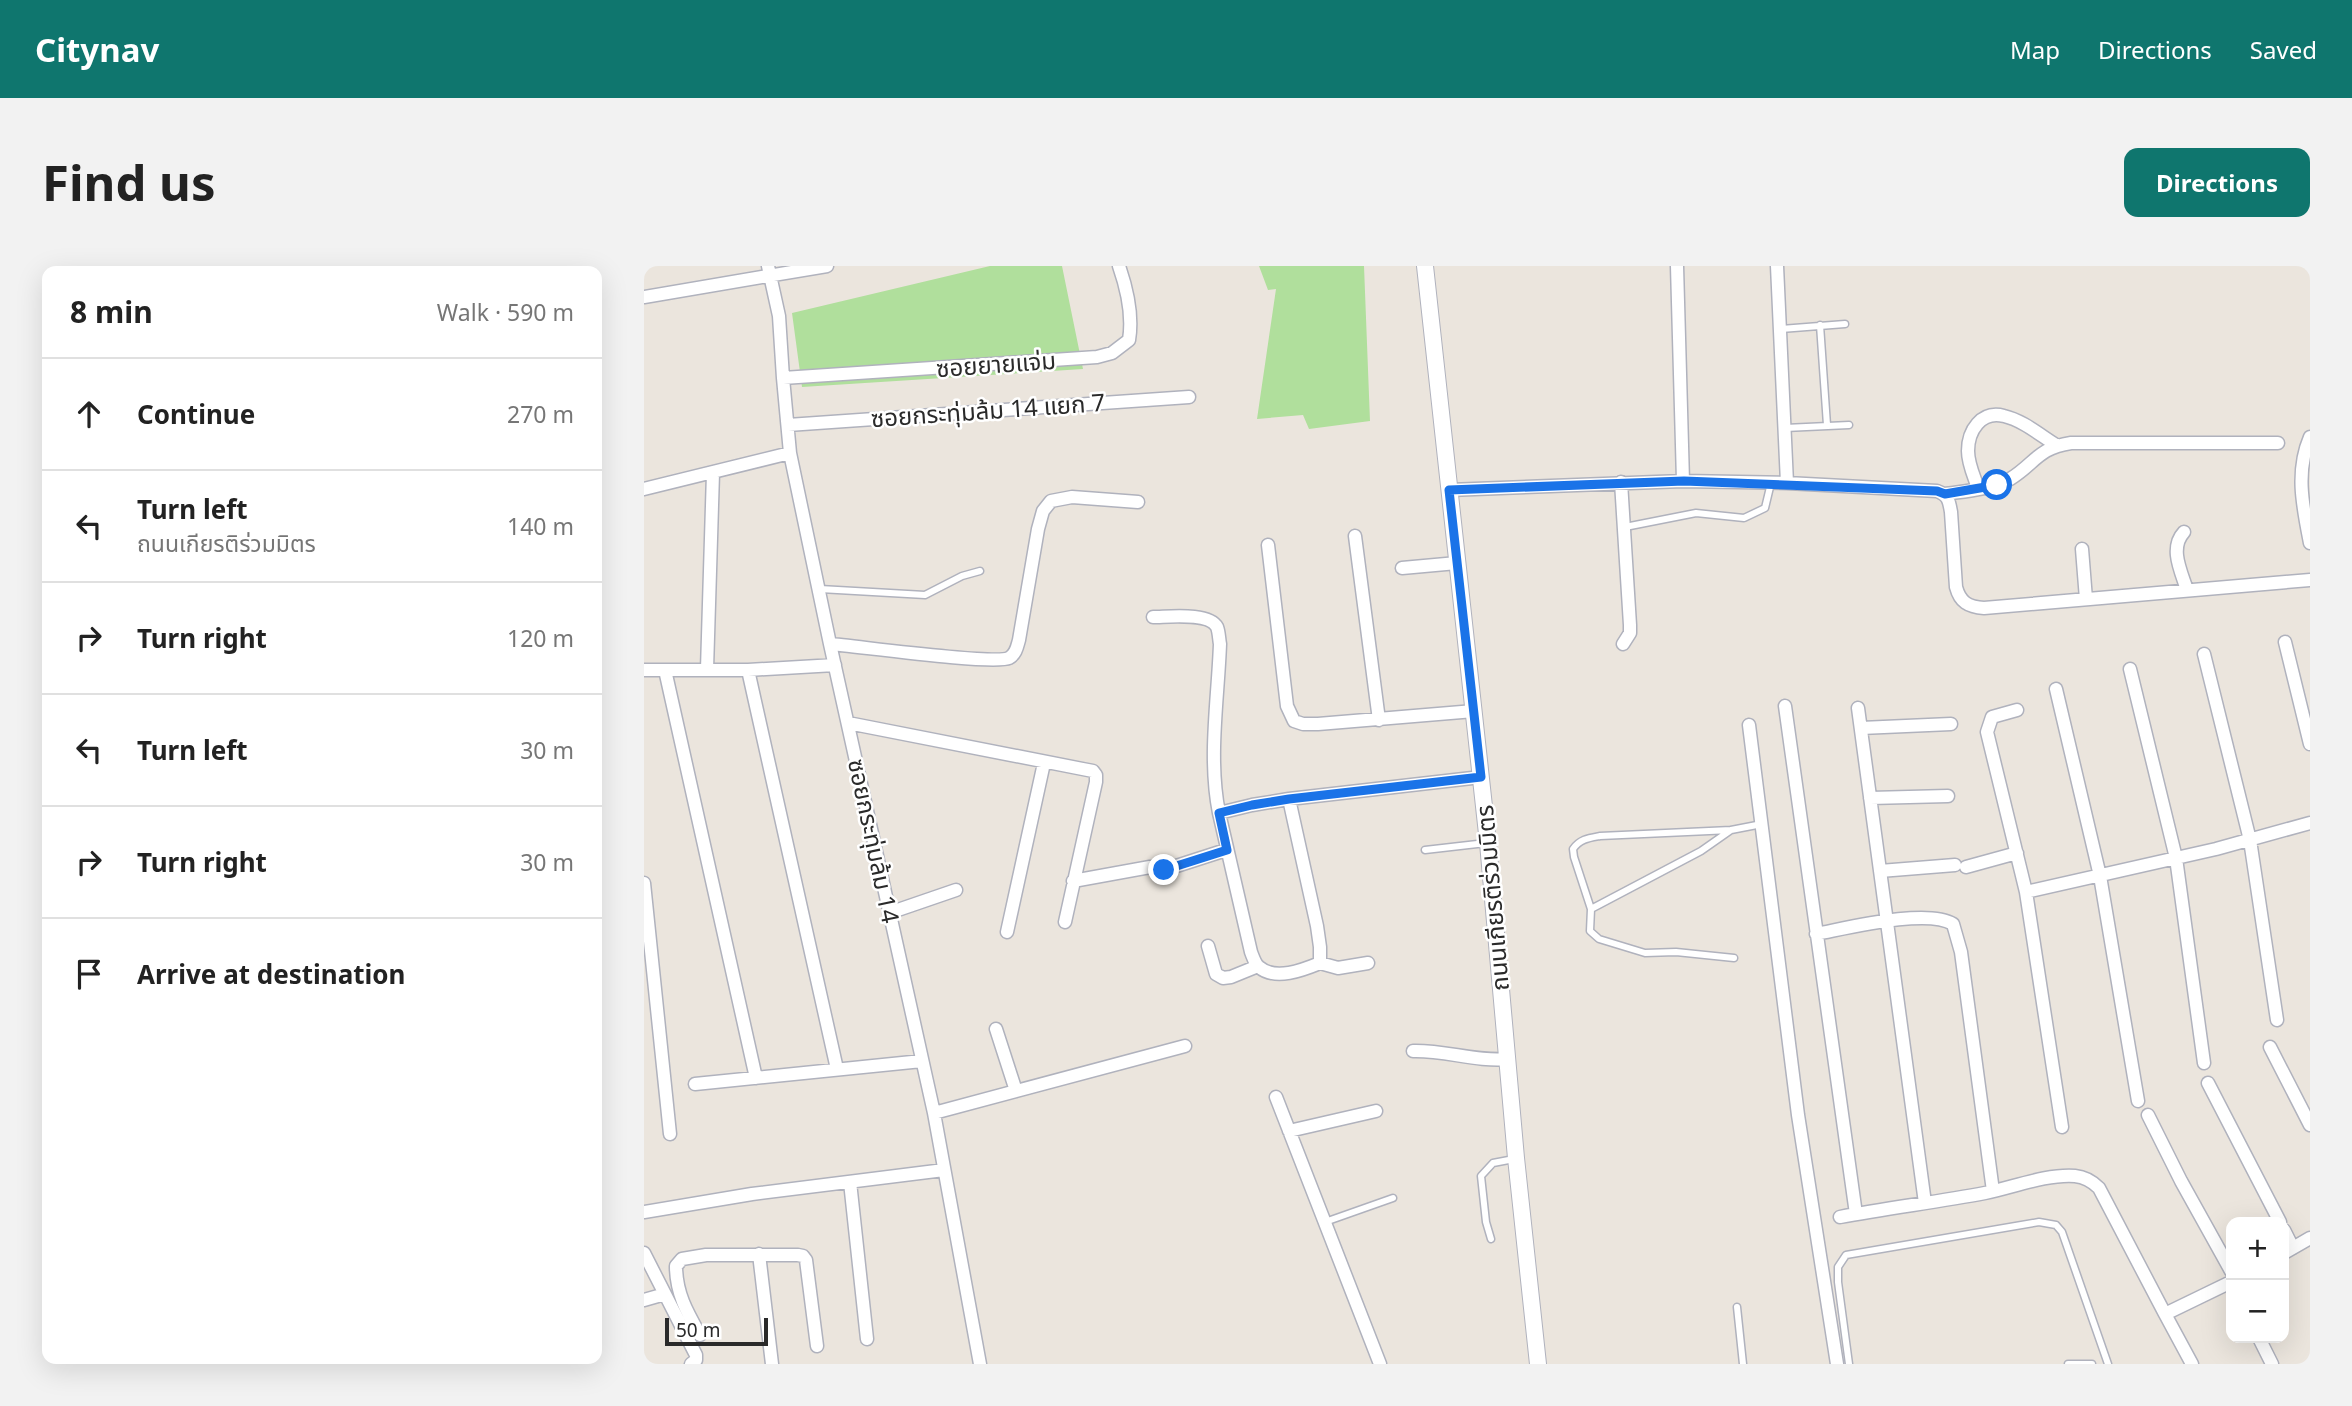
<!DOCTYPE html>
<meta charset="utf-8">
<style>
:root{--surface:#fff;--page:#f2f2f2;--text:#222;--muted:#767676;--line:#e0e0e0;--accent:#0f766e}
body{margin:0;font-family:"Noto Sans","Noto Sans Thai",sans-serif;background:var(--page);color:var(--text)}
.controls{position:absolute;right:21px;bottom:21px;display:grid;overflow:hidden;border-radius:14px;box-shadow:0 7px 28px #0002}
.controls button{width:63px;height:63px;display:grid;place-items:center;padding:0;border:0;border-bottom:2px solid var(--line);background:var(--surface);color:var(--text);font:35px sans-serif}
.scale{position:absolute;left:21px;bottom:18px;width:103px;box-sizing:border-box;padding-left:7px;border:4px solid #2a2a2a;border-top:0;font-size:19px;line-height:24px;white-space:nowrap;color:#2a2a2a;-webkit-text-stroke:5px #fff;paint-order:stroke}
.stop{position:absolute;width:21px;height:21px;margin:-16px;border:5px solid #1a73e8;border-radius:50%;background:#fff}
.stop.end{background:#1a73e8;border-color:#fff;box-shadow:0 2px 7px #0008}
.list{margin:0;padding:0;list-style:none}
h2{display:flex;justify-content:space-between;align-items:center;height:91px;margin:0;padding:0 28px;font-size:30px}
h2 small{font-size:23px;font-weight:400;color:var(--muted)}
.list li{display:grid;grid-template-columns:46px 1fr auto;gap:21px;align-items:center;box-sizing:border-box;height:112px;padding:0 28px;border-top:2px solid var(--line)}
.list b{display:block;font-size:26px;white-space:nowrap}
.list p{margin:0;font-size:23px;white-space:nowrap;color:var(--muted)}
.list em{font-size:23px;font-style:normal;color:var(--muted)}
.icon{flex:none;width:38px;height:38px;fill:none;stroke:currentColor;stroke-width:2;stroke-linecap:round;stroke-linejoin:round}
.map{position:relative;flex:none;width:1666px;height:1098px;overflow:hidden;border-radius:14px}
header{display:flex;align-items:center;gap:42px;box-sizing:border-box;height:98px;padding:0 35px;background:var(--accent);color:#fff}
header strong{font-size:33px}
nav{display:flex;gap:38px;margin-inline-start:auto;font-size:24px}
.intro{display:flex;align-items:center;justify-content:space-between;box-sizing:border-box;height:168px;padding:0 42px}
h1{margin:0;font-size:49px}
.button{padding:18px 32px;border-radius:14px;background:var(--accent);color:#fff;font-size:24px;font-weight:700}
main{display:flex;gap:42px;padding:0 42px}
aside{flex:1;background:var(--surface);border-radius:14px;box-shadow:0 7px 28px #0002}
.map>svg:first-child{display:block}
.green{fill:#b0df9c}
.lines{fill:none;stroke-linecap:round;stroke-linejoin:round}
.service-casing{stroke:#b0b2bd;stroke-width:9}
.minor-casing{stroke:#b0b2bd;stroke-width:15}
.tertiary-casing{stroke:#b0b2bd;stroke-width:18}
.service{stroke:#fff;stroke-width:6}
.minor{stroke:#fff;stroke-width:12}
.tertiary{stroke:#fff;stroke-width:16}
.route{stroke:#1a73e8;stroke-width:9}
.labels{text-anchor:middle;stroke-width:5;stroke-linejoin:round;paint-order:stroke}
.street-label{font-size:24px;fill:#2a2a2a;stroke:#fff}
</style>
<header>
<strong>Citynav</strong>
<nav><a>Map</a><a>Directions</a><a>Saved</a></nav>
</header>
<div class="intro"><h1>Find us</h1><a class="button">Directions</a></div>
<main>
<aside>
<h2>8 min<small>Walk · 590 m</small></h2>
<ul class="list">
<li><svg class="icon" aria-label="ahead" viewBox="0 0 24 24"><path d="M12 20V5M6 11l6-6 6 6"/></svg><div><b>Continue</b></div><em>270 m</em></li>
<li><svg class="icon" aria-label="left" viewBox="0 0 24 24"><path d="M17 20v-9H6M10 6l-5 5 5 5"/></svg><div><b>Turn left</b><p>ถนนเกียรติร่วมมิตร</p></div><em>140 m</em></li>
<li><svg class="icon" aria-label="right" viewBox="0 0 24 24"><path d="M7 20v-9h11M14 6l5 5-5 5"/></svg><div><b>Turn right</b></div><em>120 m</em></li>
<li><svg class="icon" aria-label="left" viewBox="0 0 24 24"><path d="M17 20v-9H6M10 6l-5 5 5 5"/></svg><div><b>Turn left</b></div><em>30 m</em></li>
<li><svg class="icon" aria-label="right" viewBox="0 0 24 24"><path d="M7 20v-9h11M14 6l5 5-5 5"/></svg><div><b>Turn right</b></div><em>30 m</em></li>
<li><svg class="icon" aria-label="arrive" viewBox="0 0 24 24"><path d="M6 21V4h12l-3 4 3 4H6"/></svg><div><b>Arrive at destination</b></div></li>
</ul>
</aside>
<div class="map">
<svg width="1666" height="1098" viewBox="0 0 1666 1098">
<rect width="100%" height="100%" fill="#ebe5dd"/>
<path class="green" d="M346,0H418L439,103L158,121L148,47Z
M615,0H720L726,155L665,163L659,149L613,153L632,23L624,24Z"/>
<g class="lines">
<g class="service-casing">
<path id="service" d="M1176,59L1183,159
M1137,63L1201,58
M1141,162L1205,159
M981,261L1052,247L1100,252L1121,242L1127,217
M176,323L281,329L318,310L336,305
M781,584L842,577
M947,643L930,591L929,583C936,573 945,572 956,570L1087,564
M1090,692L1032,686L1001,687L955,673L946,665L947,643L1057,585L1087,564L1118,558
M681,956L749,932
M847,973L842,956L837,910L849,897L870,893
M1093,1041L1099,1098
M1205,1098L1194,1016V1001L1202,989L1395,956L1412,959L1418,966L1464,1098
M1424,1098H1448"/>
</g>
<g class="minor-casing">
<path id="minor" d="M124,0L135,50L139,112L146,187L186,378L290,847L336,1098
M1133,0L1143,217
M0,31L183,0
M139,112L453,91L468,87L485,74C489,50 483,23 475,0
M144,159L545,131
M1666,171C1651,206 1659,241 1666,277
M1039,215L1143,217L1293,225C1304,229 1305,234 1307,246L1312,321C1316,336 1324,341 1340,342L1666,314
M977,216L986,359V367L979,378
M1334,222C1330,210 1324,198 1324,185C1324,165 1337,144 1360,150C1378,154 1396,169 1412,179
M0,223L146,187
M805,224L1039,215L1033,0
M1301,228C1322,225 1348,223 1366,213C1391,198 1393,182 1427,177H1634
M1540,266C1525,282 1537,305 1543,324
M711,270L735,454
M624,279L643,440L650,455L659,458H674L830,445
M1438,283L1442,333
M758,302L813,297
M509,351C524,351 565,346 573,361C575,366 575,373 576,378C574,433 564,492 575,547L608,539L645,533L837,511
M1641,376L1666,478
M186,378C212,380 350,399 365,392C372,388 373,381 375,374L394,263L399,245L407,235L428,231L494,236
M1560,388L1606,574L1633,754
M63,403L69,207
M1486,403L1532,592L1560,797
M0,404H104L191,399
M21,404L112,812
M104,404L193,803
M1412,423L1456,610L1494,835
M1141,440L1212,948
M1214,442L1281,937
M1373,444L1348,451L1343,466L1382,626L1572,583L1666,557
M204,457L449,505L452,509V516L421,656
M1105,459L1154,849L1193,1098
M1217,462L1307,458
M1226,532L1304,530
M575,547L607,686C609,691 611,698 615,701C631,715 659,704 676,697V681L673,660L645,533
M1322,601L1373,587
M520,604L582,584
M1236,605L1311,599
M429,615L506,601
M0,617L26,868
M1382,626L1418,861
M245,647L312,624
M363,666L400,497
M1172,668C1204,662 1283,642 1309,658L1317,686L1349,925
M564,680L572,708L579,712L587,711L614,700
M676,697L694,702L724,697
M352,763L372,825
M1626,781L1666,859
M769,785C801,784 832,796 864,793
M1564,817L1636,956
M51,818L278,795
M632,831L736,1098
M290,847L541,780
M1504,849L1537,915L1587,1005
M645,865L732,845
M206,916L223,1073
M0,946L108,928L300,904
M1196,951C1244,942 1293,936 1341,927C1370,921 1402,908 1431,910C1441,911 1448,915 1455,922L1521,1048
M1640,964L1649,982
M0,987L52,1089V1094L47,1098
M1640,987L1666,972
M115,988L128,1098
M0,1034L21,1028
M56,1069C43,1046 32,1027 32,1000L38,993L62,989H154L159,990L162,994L173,1080
M1615,1072L1628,1098
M1548,1098L1521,1048L1587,1016"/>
</g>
<g class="tertiary-casing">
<path id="tertiary" d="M781,0L844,577L872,892L894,1098"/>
</g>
<use href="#service" class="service"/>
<use href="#minor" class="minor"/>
<use href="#tertiary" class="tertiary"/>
</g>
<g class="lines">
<path class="route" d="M520,604L583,584L575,547L608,539L645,533L837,511L805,224L1040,215L1293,225L1301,228L1353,219"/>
</g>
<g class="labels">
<g class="street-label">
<text transform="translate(352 99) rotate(-4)" y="8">ซอยยายแจ่ม</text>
<text transform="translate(344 145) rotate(-4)" y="8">ซอยกระทุ่มล้ม 14 แยก 7</text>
<text transform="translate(229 575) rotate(78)" y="8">ซอยกระทุ่มล้ม 14</text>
<text transform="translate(849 632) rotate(-95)" y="8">ถนนเกียรติร่วมมิตร</text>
</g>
</g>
</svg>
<div class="controls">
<button>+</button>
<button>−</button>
</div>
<div class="scale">50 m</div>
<div class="stop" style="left:1353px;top:219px"></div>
<div class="stop end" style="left:520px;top:604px"></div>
</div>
</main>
